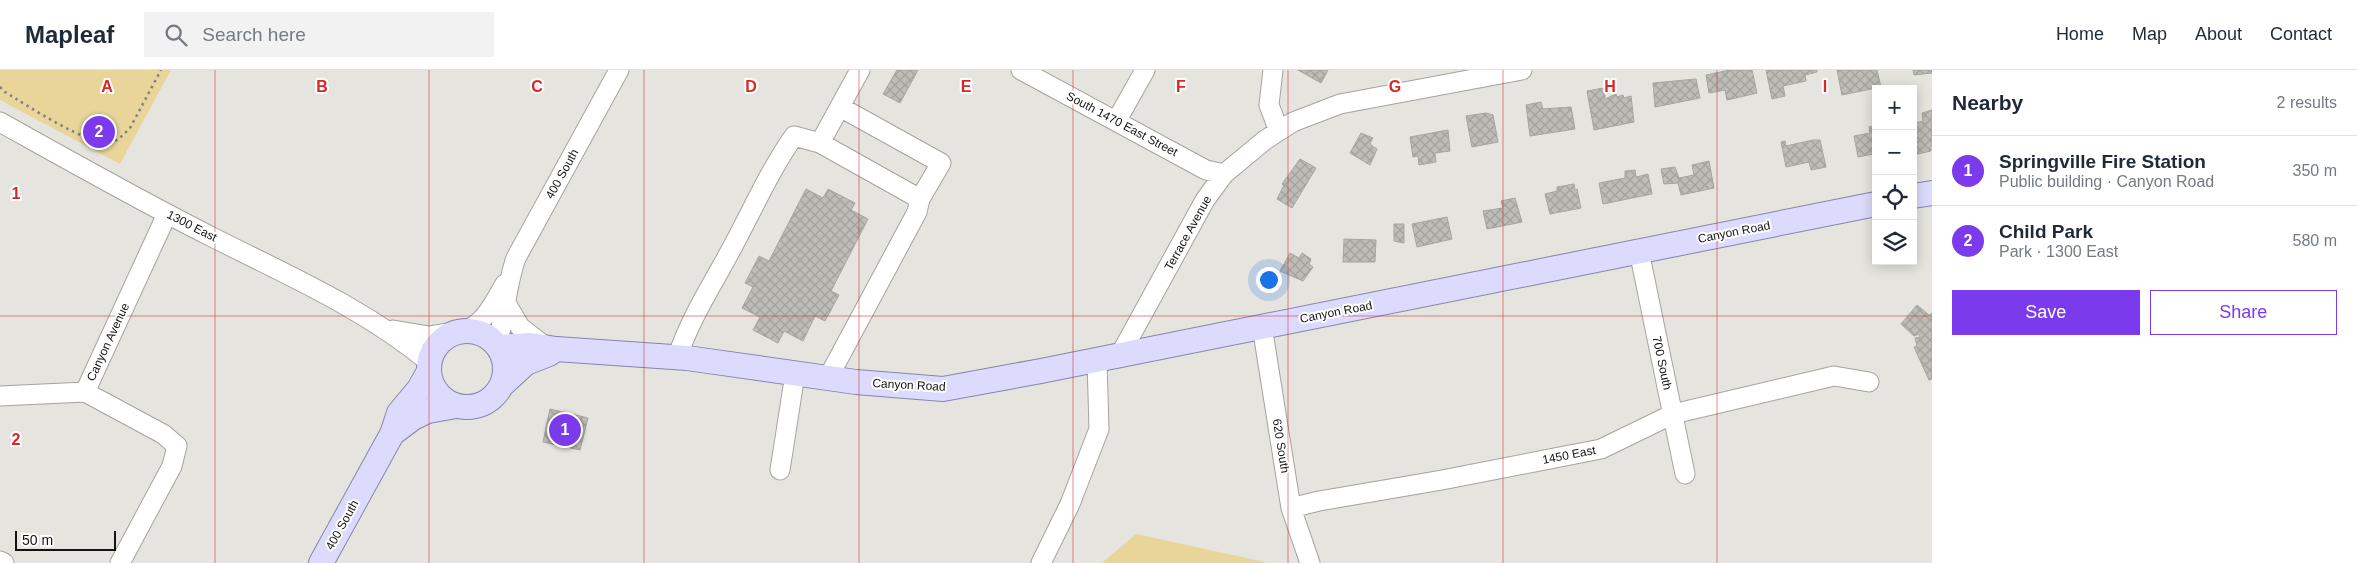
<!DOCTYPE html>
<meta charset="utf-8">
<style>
:root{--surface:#fff;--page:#f2f2f3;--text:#1f2937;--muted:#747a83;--line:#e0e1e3;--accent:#7c3aed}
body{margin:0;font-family:Helvetica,sans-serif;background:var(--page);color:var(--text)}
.controls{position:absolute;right:15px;top:15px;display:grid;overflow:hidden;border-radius:0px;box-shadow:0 2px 12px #0003}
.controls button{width:45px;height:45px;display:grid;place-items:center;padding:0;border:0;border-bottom:1px solid var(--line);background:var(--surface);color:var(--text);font:25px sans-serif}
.scale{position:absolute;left:15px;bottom:12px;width:101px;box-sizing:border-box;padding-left:5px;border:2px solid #141312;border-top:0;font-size:14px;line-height:18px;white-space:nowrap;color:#141312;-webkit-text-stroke:4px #fff;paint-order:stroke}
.you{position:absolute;left:1268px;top:209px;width:18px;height:18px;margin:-12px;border:4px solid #fff;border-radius:50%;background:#1a73e8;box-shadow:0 0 0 8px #1a73e833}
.badge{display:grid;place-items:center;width:32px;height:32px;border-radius:50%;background:var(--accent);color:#fff;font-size:16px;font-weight:700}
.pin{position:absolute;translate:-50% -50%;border:2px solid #fff;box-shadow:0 1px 5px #0006}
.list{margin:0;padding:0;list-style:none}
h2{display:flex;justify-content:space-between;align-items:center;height:65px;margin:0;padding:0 20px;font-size:21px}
h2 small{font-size:16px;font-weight:400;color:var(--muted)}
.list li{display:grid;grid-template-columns:32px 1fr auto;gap:15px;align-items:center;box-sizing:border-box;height:70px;padding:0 20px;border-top:1px solid var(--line)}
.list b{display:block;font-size:19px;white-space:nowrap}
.list p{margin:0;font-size:16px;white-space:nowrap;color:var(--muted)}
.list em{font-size:16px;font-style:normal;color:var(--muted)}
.actions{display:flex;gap:10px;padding:15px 20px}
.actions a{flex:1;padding:11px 0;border:1px solid var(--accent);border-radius:0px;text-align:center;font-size:18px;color:var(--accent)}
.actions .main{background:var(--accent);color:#fff}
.icon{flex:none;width:28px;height:28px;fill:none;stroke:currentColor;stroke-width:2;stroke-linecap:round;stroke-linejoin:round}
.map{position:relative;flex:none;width:1932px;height:493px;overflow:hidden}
header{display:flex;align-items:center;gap:30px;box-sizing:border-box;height:70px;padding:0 25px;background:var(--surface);border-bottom:1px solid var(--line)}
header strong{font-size:24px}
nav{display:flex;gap:28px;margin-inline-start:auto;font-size:18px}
.search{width:350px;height:45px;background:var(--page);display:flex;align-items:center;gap:12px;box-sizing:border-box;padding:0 18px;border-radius:0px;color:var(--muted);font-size:19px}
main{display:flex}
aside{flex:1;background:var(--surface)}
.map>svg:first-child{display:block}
.green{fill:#e9d59a}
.building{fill:url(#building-cross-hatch);stroke:#a7a5a0}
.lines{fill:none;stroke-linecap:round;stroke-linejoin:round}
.minor-casing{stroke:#a4a39e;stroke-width:21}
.major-casing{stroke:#8685a9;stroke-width:26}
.path{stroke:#82807d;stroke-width:2.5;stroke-dasharray:2.5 4;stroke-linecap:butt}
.minor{stroke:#fff;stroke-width:19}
.major{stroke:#dcdbfd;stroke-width:24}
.grid{fill:none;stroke:#d62828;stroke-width:1;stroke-opacity:0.55}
.labels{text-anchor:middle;stroke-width:4;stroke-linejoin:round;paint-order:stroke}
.street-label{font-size:12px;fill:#141312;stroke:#fff}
.grid-label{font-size:16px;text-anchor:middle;font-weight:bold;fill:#d62828;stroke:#fff;stroke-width:4;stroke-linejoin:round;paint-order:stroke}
</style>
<header>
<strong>Mapleaf</strong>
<div class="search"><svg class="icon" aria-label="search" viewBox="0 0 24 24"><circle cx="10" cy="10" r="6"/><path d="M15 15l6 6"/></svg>Search here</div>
<nav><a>Home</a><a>Map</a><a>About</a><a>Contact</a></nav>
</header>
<main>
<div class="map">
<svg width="1932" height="493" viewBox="0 0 1932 493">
<defs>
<pattern id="building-cross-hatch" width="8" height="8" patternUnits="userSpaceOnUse" patternTransform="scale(1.25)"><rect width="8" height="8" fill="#bdbcb7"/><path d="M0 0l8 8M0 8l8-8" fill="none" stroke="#a2a19c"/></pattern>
</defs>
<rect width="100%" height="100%" fill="#e6e4df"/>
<path class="green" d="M0,0H171L120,94L0,30Z
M1136,464L1265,492L1266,493H1102Z"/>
<path class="building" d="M897,0H918L900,33L883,24Z
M1298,0H1328L1321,13Z
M1730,0H1752L1757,23L1727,30L1725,20L1709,23L1706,5Z
M1766,0H1817V2L1805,5L1806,11L1783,16L1785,26L1772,29Z
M1837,0H1877L1881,17L1842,25Z
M1913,0H1932V3L1914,5Z
M1696,9L1700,28L1655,37L1653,13Z
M1604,18L1605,29L1616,24L1617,27L1623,25L1624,28L1631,26L1634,52L1594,60L1587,21Z
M1541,32L1543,39L1571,37L1575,59L1530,66L1526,35Z
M1932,40L1931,81L1913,85V54L1923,51L1922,43Z
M1486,43L1493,45L1498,72L1472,77L1466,46Z
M1876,55V91L1874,84L1858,87L1854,66L1870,63L1869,57Z
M1448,60L1450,81L1435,83L1436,92L1419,95L1418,86L1413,87L1410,67Z
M1361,63L1373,68L1370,73L1372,76L1377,79L1370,95L1350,83Z
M1813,70H1820L1826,97L1811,100L1809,92L1786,97L1781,72L1785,71L1786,76Z
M1300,89L1316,98L1292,138L1277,129L1284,115L1282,114Z
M1709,91L1714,118L1681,125L1678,113L1664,114L1661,99L1675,97L1679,108L1694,105L1692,95Z
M1635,100L1636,107L1648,104L1652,124L1603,134L1599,113L1625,108V101Z
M1574,114L1575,120L1577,119L1581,138L1550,144L1545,124L1557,121V117Z
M806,119L823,128L828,119L855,133L851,140L868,149L831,221L839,225L825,251L815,246L803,271L784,261L778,273L753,260L760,247L742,238L753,217L745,213L759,186L769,191Z
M1515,128L1522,152L1487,159L1483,141L1503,138L1501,131Z
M1447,147L1452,169L1417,177L1412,154Z
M1394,154H1404V173L1394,171Z
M1344,169L1376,170L1375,192H1343Z
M1290,183L1299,188L1302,183L1311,189L1309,194L1313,197L1303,211L1280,201Z
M1917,235L1929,245L1932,243V309L1929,310L1914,277L1917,276L1915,268L1920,267L1919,264L1914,266L1901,254Z
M550,339L588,348L580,380L543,372Z"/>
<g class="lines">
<g class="minor-casing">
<path id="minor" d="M1021,0L1206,100L1224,104
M1273,0L1269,35L1279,61
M840,37L941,93L920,129
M1117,50L1145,0
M0,52C70,91 139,130 210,166C285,204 364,238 429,292
M1639,181L1685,404
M506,233L520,257L546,277
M1262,256L1291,438L1310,493
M393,260L429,266L459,261
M465,261C486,252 494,232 505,214
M497,275C505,246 506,216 516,188L619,0
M1120,285L1205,130L1224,104L1265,70L1293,52L1340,34L1522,0
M677,288C691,246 713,214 733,176C753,139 770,100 794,66L820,73
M828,308L917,142L920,129L820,73L860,0
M85,322L163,364L177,376L172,396L120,493
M85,322L167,144
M0,326L85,322
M780,400L795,304
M1291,438L1319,431L1442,410L1601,379L1673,344L1834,306L1869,312
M0,491L4,493
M1041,493L1070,434L1099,359L1097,290"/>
</g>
<g class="major-casing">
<path id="major" d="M1913,126L1932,123
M429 299a38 38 0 1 1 76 0a38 38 0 1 1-76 0Z
M498,277L531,275L556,279L687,288L856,312L943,319L1041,301L1876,134
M501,316L526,293L549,284L556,279
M393,363L413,348L428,341L456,336
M321,493L392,364L399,343L419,319L428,303"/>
</g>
<path class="path" d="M0,17L5,22C25,34 91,78 112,72C119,70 124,64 130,58L161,0"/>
<use href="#minor" class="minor"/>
<use href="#major" class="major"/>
</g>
<path class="grid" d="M215,0V493M429,0V493M644,0V493M859,0V493M1073,0V493M1288,0V493M1503,0V493M1717,0V493M0,246H1932"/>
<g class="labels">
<g class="street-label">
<text transform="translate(1122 54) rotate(28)" y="4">South 1470 East Street</text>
<text transform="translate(562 104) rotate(-61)" y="4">400 South</text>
<text transform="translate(192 156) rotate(27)" y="4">1300 East</text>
<text transform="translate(1734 162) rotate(-11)" y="4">Canyon Road</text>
<text transform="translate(1188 163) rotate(-61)" y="4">Terrace Avenue</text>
<text transform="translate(1336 242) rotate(-11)" y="4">Canyon Road</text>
<text transform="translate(108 272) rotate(-65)" y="4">Canyon Avenue</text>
<text transform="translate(1662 293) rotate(78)" y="4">700 South</text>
<text transform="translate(909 315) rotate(3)" y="4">Canyon Road</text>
<text transform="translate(1281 376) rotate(81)" y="4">620 South</text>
<text transform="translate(1569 385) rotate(-11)" y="4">1450 East</text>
<text transform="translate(342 455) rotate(-61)" y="4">400 South</text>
</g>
</g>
<g class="grid-label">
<text x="107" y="22">A</text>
<text x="322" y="22">B</text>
<text x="537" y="22">C</text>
<text x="751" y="22">D</text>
<text x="966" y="22">E</text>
<text x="1181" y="22">F</text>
<text x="1395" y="22">G</text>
<text x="1610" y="22">H</text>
<text x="1825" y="22">I</text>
<text x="16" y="129">1</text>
<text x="16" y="375">2</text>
</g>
</svg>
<div class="controls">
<button>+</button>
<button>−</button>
<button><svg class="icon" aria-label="locate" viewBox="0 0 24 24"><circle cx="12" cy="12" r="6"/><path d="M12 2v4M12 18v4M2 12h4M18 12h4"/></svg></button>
<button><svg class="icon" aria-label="layers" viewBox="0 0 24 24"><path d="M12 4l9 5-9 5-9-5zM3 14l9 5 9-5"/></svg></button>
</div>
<div class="scale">50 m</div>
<div class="you"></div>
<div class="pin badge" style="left:565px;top:360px">1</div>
<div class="pin badge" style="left:99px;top:62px">2</div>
</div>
<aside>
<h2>Nearby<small>2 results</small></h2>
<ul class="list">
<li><span class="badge">1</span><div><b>Springville Fire Station</b><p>Public building · Canyon Road</p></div><em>350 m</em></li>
<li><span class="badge">2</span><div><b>Child Park</b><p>Park · 1300 East</p></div><em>580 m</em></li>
</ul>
<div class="actions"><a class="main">Save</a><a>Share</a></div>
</aside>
</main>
